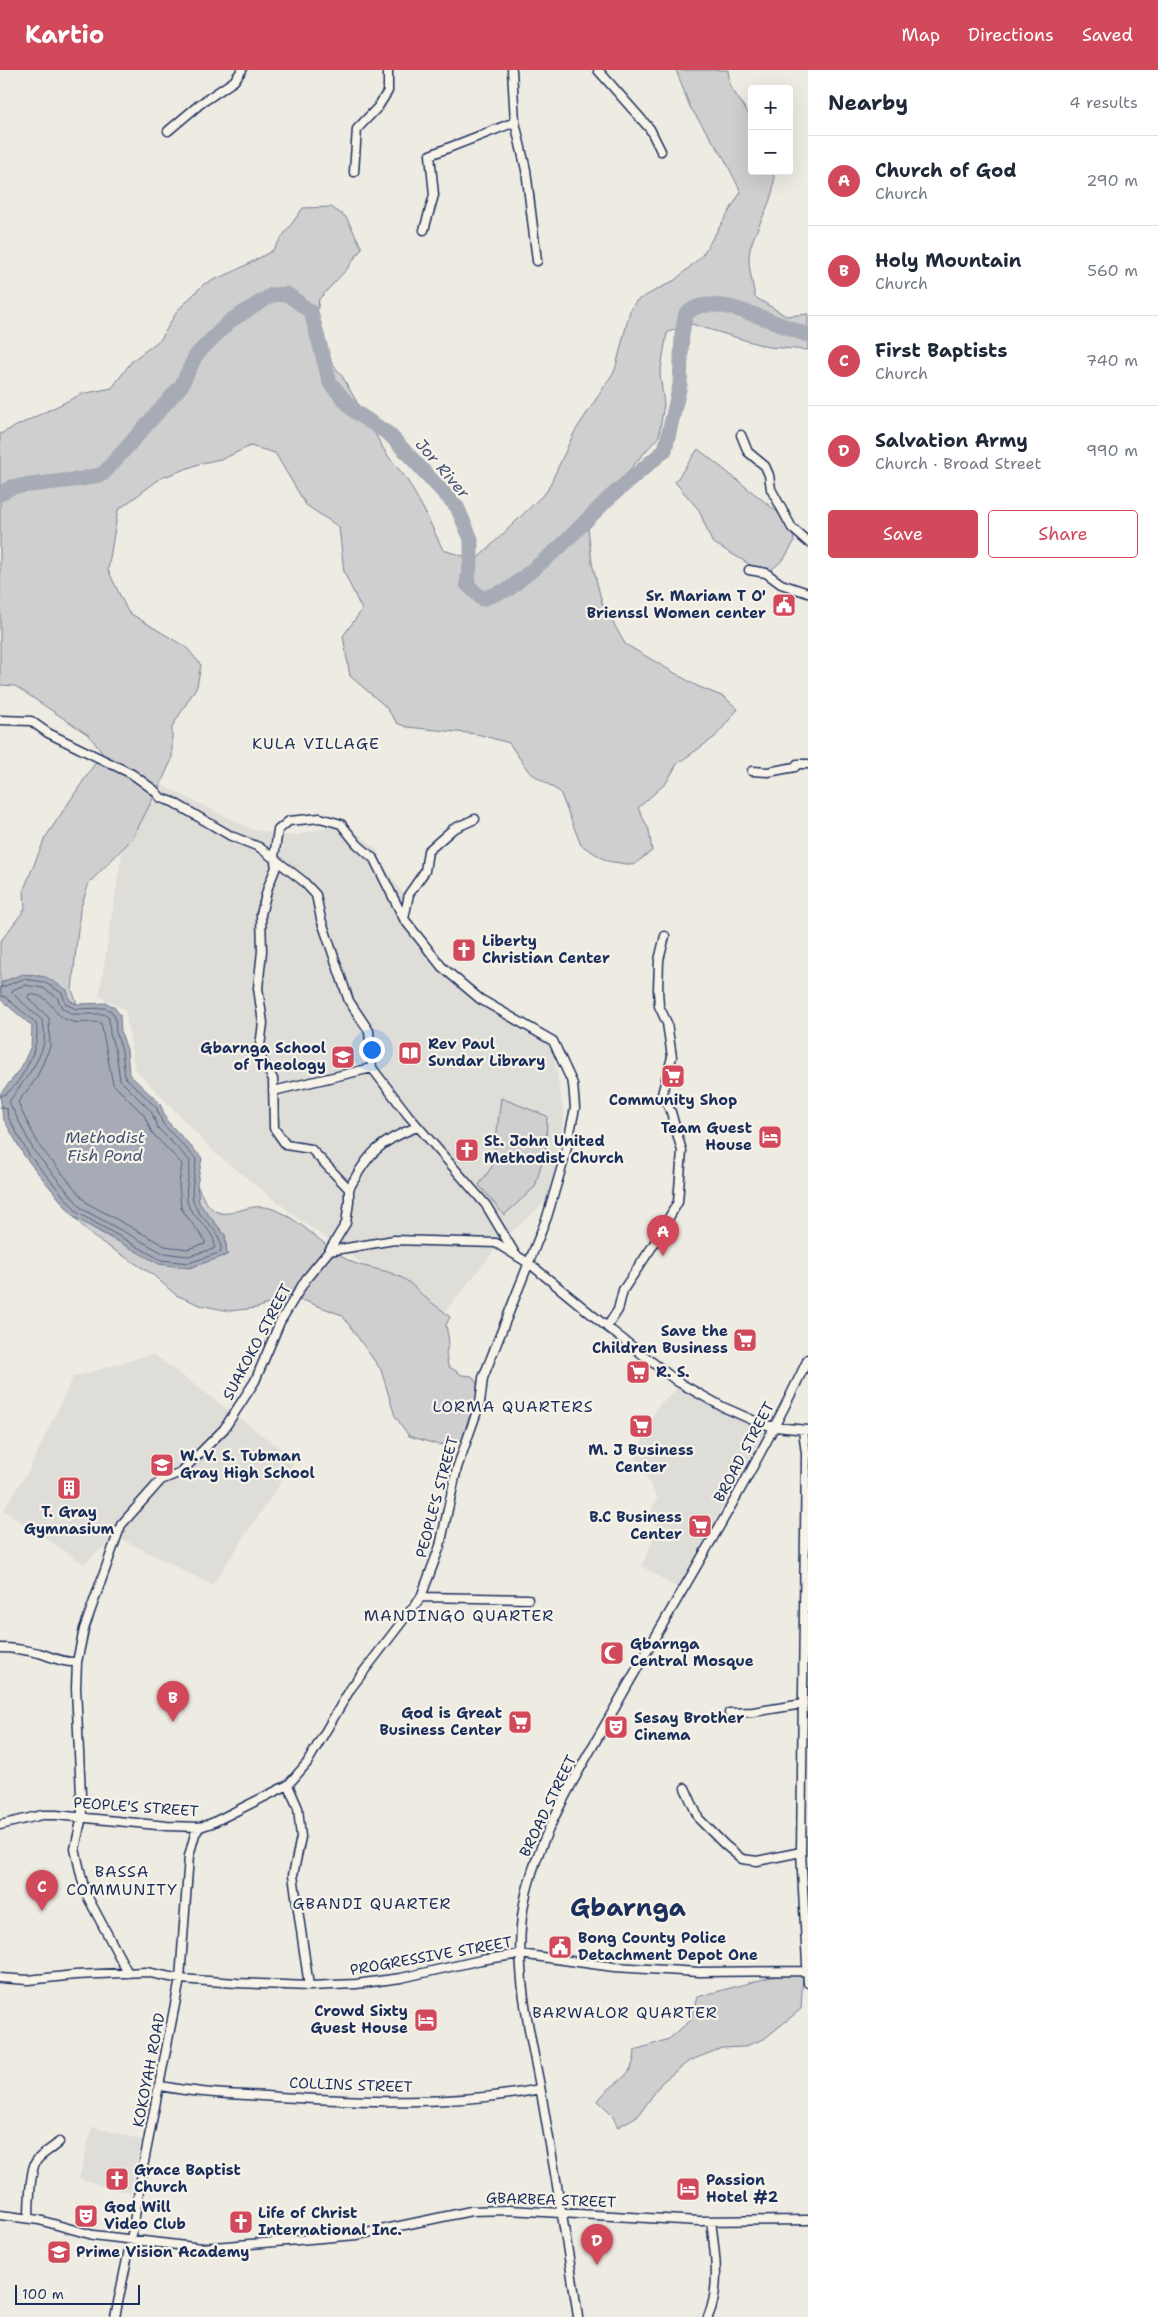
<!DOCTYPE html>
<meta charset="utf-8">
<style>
:root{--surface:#fff;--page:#f2f2f3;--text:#1f2937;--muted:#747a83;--line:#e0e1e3;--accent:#d1495b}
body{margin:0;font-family:"Shantell Sans",sans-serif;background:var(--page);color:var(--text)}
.controls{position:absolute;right:15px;top:15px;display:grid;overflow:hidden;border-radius:5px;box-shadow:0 5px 20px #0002}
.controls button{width:45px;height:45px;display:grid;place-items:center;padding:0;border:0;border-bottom:1px solid var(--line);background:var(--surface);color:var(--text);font:25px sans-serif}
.scale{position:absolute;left:15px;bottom:12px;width:125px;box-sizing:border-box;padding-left:5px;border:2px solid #1b2f5e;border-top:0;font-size:14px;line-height:18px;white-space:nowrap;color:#1b2f5e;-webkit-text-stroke:4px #f7f3e8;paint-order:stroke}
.you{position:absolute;left:371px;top:979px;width:18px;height:18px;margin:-12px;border:4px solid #fff;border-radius:50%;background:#1a73e8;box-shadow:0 0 0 8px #1a73e833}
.badge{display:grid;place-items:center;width:32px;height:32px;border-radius:50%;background:var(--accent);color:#fff;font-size:16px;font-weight:700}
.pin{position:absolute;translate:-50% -41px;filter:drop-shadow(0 1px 2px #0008)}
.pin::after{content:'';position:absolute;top:26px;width:18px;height:15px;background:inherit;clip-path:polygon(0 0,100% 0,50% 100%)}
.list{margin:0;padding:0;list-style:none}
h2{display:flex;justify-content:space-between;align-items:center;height:65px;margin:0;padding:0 20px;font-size:21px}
h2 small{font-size:16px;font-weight:400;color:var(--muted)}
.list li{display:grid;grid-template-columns:32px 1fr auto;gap:15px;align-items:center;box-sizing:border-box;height:90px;padding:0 20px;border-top:1px solid var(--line)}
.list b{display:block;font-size:19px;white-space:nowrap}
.list p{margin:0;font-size:16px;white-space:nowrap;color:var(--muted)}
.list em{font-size:16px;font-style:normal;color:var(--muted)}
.actions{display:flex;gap:10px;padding:15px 20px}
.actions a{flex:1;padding:11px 0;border:1px solid var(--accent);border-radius:5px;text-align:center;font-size:18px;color:var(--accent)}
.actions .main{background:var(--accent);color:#fff}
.map{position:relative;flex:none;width:808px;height:2247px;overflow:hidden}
header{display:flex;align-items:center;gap:30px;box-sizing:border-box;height:70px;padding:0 25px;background:var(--accent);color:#fff}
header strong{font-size:24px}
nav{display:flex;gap:28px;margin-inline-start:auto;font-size:18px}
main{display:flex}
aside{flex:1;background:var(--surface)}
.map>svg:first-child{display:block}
.built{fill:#deddd8}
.green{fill:#cfcfcf;stroke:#757f96}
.water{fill:#a6abb5;stroke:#6e7992}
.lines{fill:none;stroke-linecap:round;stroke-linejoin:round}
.shore{stroke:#536181;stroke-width:1}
.river{stroke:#a6abb5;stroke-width:15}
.minor-casing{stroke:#1b2f5e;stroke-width:11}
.minor{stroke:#f7f3e8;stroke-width:8}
.labels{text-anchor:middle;stroke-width:4.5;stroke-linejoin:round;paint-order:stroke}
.poi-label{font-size:15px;font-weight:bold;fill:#1b2f5e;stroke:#f7f3e8;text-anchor:start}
.street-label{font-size:15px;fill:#1b2f5e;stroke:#f7f3e8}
.water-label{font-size:16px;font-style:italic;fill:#455478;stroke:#f7f3e8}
.neighbourhood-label{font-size:16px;letter-spacing:1px;fill:#1b2f5e;stroke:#f7f3e8}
.town-label{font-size:25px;font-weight:bold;fill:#1b2f5e;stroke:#f7f3e8}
</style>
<header>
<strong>Kartio</strong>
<nav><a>Map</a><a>Directions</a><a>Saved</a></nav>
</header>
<main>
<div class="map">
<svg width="808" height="2247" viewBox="0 0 808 2247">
<rect width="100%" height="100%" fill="#eeebe2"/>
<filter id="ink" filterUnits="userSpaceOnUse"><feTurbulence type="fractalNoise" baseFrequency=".02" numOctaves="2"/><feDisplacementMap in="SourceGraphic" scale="10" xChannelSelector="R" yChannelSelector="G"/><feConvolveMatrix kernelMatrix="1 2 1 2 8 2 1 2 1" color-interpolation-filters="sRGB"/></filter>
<g filter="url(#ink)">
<path class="built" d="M160,714L253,760L293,766L337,755L359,764L376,779L385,798L409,832L408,859L421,877L467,919L552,976L564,1044L559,1090L547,1130L503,1170L440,1248L303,1152L216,1084L135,999L125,940L99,926L125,764Z
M153,1284L296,1390L212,1515L116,1466L84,1494L3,1440L29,1400L73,1307Z
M678,1318L764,1362L715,1450L714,1456L702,1480L679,1519L642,1496L655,1464L656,1454L649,1449L653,1438L657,1440L652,1437L658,1429L634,1385L642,1373V1368L659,1334L668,1328Z
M92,2057L142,2070L130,2122L106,2117L79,2108Z"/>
<path class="green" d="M676,0H728L730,16L752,49V101H773C780,128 749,163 749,188C749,201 753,215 755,227L786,246L808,244V280L768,277L688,253L667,263L660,304L664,334L659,366L587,449L592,493L602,533L625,574L697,616L724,627L738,639L715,667L677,694L666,713L638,738L649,760L652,781L633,795L607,791L581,775L560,722L529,702L509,673L477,664L407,657L397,653L385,636L350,606L343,566L362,540L344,502L339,457L306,435L275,383L250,376L225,388L202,393L161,408L118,440L108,500L128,542L187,578L201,595L197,616L172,657V689L162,711L132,769L89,813L80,840L77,869L72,920L77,934C42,918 54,891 2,912L0,924V872L25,839L24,819L45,768L102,683L90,666L15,616L0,615V364L82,324L112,318L132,291L161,269L177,241L204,214L233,202L272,181L303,138L331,137L346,147L362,178L347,199L319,229L315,258L326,285L342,306L387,385L406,408L424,440L443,480L476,490L547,421L574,363L615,300L630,241L636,231L675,210L701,187L741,122L724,88L690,37Z
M698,379L780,444L792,458L794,472L784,489L771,500H759L712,472L699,440L675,412Z
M501,1028L547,1046L546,1076L535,1117L504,1145L479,1115L493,1095Z
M197,1115C220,1169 238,1127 273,1139C300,1149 321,1174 346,1189C361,1198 380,1198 396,1205C411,1211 416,1220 426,1228C434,1235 443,1240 450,1247L446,1255L449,1272L446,1283L448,1296L462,1305L472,1306C485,1324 479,1329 470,1346C466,1353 465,1362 463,1370L439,1375L409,1366L395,1346L381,1300L342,1245L305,1231L282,1229L257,1238L229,1241L200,1235L176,1225L152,1204L92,1166L74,1147L112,1169L189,1198L227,1185L225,1165L199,1133Z
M803,1903L801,1939L764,1969L743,1977L722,1978L689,1991L662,2012L639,2045L618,2057L611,2043L598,2031C612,2010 634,2011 635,1980L669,1969L691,1950L697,1927L771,1907Z"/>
<path class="water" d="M23,904L46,907L67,920L70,931L77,934L107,933L114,937L120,945L121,962L127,980L129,1004L160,1034L167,1051L202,1088L197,1115L199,1133L225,1165L227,1185L189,1198L159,1194L74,1147L25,1087L3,1048L0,1024L20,1000L31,976L32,956L0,929L2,912Z"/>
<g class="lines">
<path class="shore" d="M25,915L43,918L57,927L62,938L72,944H104L109,948L110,964L116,983L120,1010L151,1041L158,1058L190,1091C190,1106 182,1124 190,1139C197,1151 218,1163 214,1179L188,1186L163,1183L82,1139L34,1081L9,1032C24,1008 53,982 42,950L12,923L13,920Z
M0,918L23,909L44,912L62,923L66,934L76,939L105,938L111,941L115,947L116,962L122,981L125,1007L156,1037L163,1054L196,1089C196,1104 188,1121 195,1136C204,1154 222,1158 221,1182L189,1193L161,1190L78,1143L29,1085L8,1047L7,1039L0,1037
M30,924C56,927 49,944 70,951C80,955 91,950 101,953L113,1014L144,1045L152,1063L182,1094L179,1114L181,1138L205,1171V1174L187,1179L165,1176L87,1133L40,1077L22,1042L18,1032L36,1009L50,977L49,948L28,928Z
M0,925L5,927L35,952C45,969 18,1024 0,1026"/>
<path class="river" d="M0,424L12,417L82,409L103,404L181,316L196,285L230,251L272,225L287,224L311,242L330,313L354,341L390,365L457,437L471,469V489L467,514L482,529L509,519L559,478L609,428L665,380L680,315L682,264L686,243C690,241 695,237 700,236C731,230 778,255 808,265"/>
<g class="minor-casing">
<path id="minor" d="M512,0L515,52L526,100L537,191
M598,0L650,59L661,81
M168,61L200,34L234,11L242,0
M354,102L357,59L378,37L388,21V0
M424,160L434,125L430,85L515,52
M741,365L748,382L765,396L769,405L771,419L792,458L808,472
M749,500L766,503L781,514L808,523
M0,650L31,651L48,663L132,704L154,720L161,728L173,732L231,766L259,777L303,811L316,825L321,849L349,931L369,961L372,998L408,1045L486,1135L514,1182
M752,701L768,702L795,697L797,694H808
M273,1021L372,998
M349,1119C367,1085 379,1071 417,1057
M329,1181L346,1153L349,1132V1119L311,1079L286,1075L274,1058L273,1009L259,984L263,953L258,918L262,881L261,844L268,817L276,797L274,787L278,760L289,751L320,748L341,754L357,774L374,789L404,849
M607,1257L618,1240L623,1220L652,1177L678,1132L682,1081L671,1042L662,1024L672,987L667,953L659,936L658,920L659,890L665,866
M803,1360L806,1384L801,1782L808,1913
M421,1527L528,1529
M0,1578C13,1578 26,1580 39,1583C52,1587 63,1593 77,1592
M729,1643L753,1642L803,1634
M288,1715L298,1738L301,1767L293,1805L309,1916
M685,1718L699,1749L725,1775L742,1789L757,1791L801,1782
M0,1755L42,1745H56L167,1756L200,1757L212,1753L288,1715L307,1693L351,1618L421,1527L440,1476L457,1398L480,1333L483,1308L547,1147L565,1086L575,1038L573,1014L553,971L480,929L442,897L404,849L409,824L425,801L428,781L453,759L475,749
M128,1903L85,1822L75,1779L82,1746L76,1618L77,1592L84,1559L121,1455L161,1410L181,1402L224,1359L255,1311L280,1252L306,1209L329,1181L394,1170L496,1173L530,1194L607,1257L678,1312L723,1337L757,1352L774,1357L808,1360
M0,1908L28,1910L75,1905L146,1902L180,1909L237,1913L309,1916L356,1914L401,1908L481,1890L520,1884L614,1897L699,1902L808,1901
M161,2016C200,2024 238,2024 278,2027C366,2032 453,2036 540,2019
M0,2145L39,2150L93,2165L202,2178L357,2165L471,2141L509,2140L699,2151L808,2150
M29,2148C29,2136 30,2104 35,2093C39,2085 52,2079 59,2072
M115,2247L131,2170L143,2097L180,1909L189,1786L195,1764L200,1757
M578,2247C567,2170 553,2093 540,2016C530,1964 517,1910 521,1857C526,1781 580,1700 617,1634C681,1520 752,1408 808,1289
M708,2247C721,2217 715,2183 711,2151"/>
</g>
<use href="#minor" class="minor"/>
</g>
</g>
<defs>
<g id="civic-square" transform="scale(1.25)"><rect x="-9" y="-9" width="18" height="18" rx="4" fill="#d1495b" stroke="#f7f3e8"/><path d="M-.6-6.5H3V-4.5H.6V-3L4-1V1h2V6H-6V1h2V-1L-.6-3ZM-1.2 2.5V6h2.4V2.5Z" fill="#fff"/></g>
<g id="church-square" transform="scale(1.25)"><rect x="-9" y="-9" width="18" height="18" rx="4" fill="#d1495b" stroke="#f7f3e8"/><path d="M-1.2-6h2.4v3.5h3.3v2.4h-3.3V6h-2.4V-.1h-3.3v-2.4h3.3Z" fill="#fff"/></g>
<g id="library-square" transform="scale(1.25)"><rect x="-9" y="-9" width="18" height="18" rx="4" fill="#d1495b" stroke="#f7f3e8"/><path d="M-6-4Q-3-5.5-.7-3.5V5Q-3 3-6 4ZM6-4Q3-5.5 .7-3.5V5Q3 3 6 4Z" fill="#fff"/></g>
<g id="university-square" transform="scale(1.25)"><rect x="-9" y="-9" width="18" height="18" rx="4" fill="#d1495b" stroke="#f7f3e8"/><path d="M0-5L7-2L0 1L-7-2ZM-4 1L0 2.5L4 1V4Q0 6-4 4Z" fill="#fff"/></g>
<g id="supermarket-square" transform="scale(1.25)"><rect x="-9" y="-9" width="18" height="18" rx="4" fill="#d1495b" stroke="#f7f3e8"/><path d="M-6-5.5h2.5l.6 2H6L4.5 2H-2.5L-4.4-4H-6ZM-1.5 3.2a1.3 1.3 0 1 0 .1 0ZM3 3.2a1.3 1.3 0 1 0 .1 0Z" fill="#fff"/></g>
<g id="hotel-square" transform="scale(1.25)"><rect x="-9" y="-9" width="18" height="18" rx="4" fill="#d1495b" stroke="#f7f3e8"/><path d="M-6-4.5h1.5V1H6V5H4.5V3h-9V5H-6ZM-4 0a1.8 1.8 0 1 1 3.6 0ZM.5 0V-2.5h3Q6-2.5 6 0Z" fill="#fff"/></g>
<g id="school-square" transform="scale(1.25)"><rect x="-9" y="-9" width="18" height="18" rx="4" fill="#d1495b" stroke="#f7f3e8"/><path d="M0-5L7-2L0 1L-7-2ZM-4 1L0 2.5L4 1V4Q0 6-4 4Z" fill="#fff"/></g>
<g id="building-square" transform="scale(1.25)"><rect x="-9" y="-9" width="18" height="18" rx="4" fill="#d1495b" stroke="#f7f3e8"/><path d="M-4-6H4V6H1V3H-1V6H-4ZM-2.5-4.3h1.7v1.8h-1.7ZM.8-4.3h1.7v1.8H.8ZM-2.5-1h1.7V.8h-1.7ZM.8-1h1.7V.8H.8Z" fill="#fff"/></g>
<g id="mosque-square" transform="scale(1.25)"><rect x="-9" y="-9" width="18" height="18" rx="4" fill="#d1495b" stroke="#f7f3e8"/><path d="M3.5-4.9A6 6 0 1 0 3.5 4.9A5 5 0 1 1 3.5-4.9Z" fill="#fff"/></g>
<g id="theatre-square" transform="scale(1.25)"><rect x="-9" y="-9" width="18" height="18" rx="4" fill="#d1495b" stroke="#f7f3e8"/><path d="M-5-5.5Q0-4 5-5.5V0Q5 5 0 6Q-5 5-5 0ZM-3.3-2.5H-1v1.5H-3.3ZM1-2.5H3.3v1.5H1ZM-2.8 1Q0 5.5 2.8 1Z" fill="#fff"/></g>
</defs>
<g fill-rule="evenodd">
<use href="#civic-square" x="784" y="535"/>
<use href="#church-square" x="464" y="880"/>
<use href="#library-square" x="410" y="983"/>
<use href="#university-square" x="343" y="987"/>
<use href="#supermarket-square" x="673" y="1006"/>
<use href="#hotel-square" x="770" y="1067"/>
<use href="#church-square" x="467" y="1080"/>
<use href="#supermarket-square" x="745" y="1270"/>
<use href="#supermarket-square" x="638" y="1302"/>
<use href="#supermarket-square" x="641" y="1356"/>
<use href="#school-square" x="162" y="1395"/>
<use href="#building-square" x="69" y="1418"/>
<use href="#supermarket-square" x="700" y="1456"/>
<use href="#mosque-square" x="612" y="1583"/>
<use href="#supermarket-square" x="520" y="1652"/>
<use href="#theatre-square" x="616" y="1657"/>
<use href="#civic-square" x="560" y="1877"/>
<use href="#hotel-square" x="426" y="1950"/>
<use href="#church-square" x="117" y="2109"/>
<use href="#hotel-square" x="688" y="2119"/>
<use href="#theatre-square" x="86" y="2146"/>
<use href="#church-square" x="241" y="2152"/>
<use href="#school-square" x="59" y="2182"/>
</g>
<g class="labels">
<g class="poi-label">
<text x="766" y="531" text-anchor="end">Sr. Mariam T O'<tspan x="766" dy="17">Brienssl Women center</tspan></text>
<text x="482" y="876">Liberty<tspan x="482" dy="17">Christian Center</tspan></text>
<text x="428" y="979">Rev Paul<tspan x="428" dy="17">Sundar Library</tspan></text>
<text x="326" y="983" text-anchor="end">Gbarnga School<tspan x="326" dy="17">of Theology</tspan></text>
<text x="673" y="1035" text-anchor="middle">Community Shop</text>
<text x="752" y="1063" text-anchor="end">Team Guest<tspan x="752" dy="17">House</tspan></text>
<text x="484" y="1076">St. John United<tspan x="484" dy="17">Methodist Church</tspan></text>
<text x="728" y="1266" text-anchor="end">Save the<tspan x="728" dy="17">Children Business</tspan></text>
<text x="656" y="1307">R. S.</text>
<text x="641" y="1385" text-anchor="middle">M. J Business<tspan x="641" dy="17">Center</tspan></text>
<text x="180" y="1391">W. V. S. Tubman<tspan x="180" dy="17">Gray High School</tspan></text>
<text x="69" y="1447" text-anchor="middle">T. Gray<tspan x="69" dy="17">Gymnasium</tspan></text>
<text x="682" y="1452" text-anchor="end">B.C Business<tspan x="682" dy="17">Center</tspan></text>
<text x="630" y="1579">Gbarnga<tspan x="630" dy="17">Central Mosque</tspan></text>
<text x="502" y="1648" text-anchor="end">God is Great<tspan x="502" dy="17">Business Center</tspan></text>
<text x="634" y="1653">Sesay Brother<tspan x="634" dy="17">Cinema</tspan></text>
<text x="578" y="1873">Bong County Police<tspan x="578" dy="17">Detachment Depot One</tspan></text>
<text x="408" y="1946" text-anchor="end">Crowd Sixty<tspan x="408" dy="17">Guest House</tspan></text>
<text x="134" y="2105">Grace Baptist<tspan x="134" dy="17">Church</tspan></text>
<text x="706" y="2115">Passion<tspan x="706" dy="17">Hotel #2</tspan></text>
<text x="104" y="2142">God Will<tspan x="104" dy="17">Video Club</tspan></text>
<text x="258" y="2148">Life of Christ<tspan x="258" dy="17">International Inc.</tspan></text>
<text x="76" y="2187">Prime Vision Academy</text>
</g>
<g class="street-label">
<text transform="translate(257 1272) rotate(-62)" y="5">SUAKOKO STREET</text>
<text transform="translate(744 1382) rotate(-62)" y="5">BROAD STREET</text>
<text transform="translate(437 1427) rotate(-75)" y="5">PEOPLE'S STREET</text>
<text transform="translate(548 1736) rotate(-64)" y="5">BROAD STREET</text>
<text transform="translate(136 1737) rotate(4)" y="5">PEOPLE'S STREET</text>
<text transform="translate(431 1886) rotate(-10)" y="5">PROGRESSIVE STREET</text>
<text transform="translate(149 2000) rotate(-79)" y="5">KOKOYAH ROAD</text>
<text transform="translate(351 2015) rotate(2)" y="5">COLLINS STREET</text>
<text transform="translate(551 2130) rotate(2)" y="5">GBARBEA STREET</text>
</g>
<g class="water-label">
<text transform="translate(443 398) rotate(49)" y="6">Jor River</text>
<text x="105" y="1073">Methodist<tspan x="105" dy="18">Fish Pond</tspan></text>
</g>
<g class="neighbourhood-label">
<text x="316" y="679">KULA VILLAGE</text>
<text x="513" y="1342">LORMA QUARTERS</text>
<text x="459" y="1551">MANDINGO QUARTER</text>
<text x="122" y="1807">BASSA<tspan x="122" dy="18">COMMUNITY</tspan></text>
<text x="372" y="1839">GBANDI QUARTER</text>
<text x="625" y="1948">BARWALOR QUARTER</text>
</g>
<g class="town-label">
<text x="628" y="1846">Gbarnga</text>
</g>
</g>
</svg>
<div class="controls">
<button>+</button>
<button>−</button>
</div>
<div class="scale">100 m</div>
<div class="you"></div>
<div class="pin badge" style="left:663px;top:1186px">A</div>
<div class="pin badge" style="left:173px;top:1652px">B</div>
<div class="pin badge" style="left:42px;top:1841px">C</div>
<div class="pin badge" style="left:597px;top:2195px">D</div>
</div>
<aside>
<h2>Nearby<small>4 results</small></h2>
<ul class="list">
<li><span class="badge">A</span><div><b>Church of God</b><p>Church</p></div><em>290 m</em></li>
<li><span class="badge">B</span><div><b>Holy Mountain</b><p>Church</p></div><em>560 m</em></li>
<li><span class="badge">C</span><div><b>First Baptists</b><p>Church</p></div><em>740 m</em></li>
<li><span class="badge">D</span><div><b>Salvation Army</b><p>Church · Broad Street</p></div><em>990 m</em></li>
</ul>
<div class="actions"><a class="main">Save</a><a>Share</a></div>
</aside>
</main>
